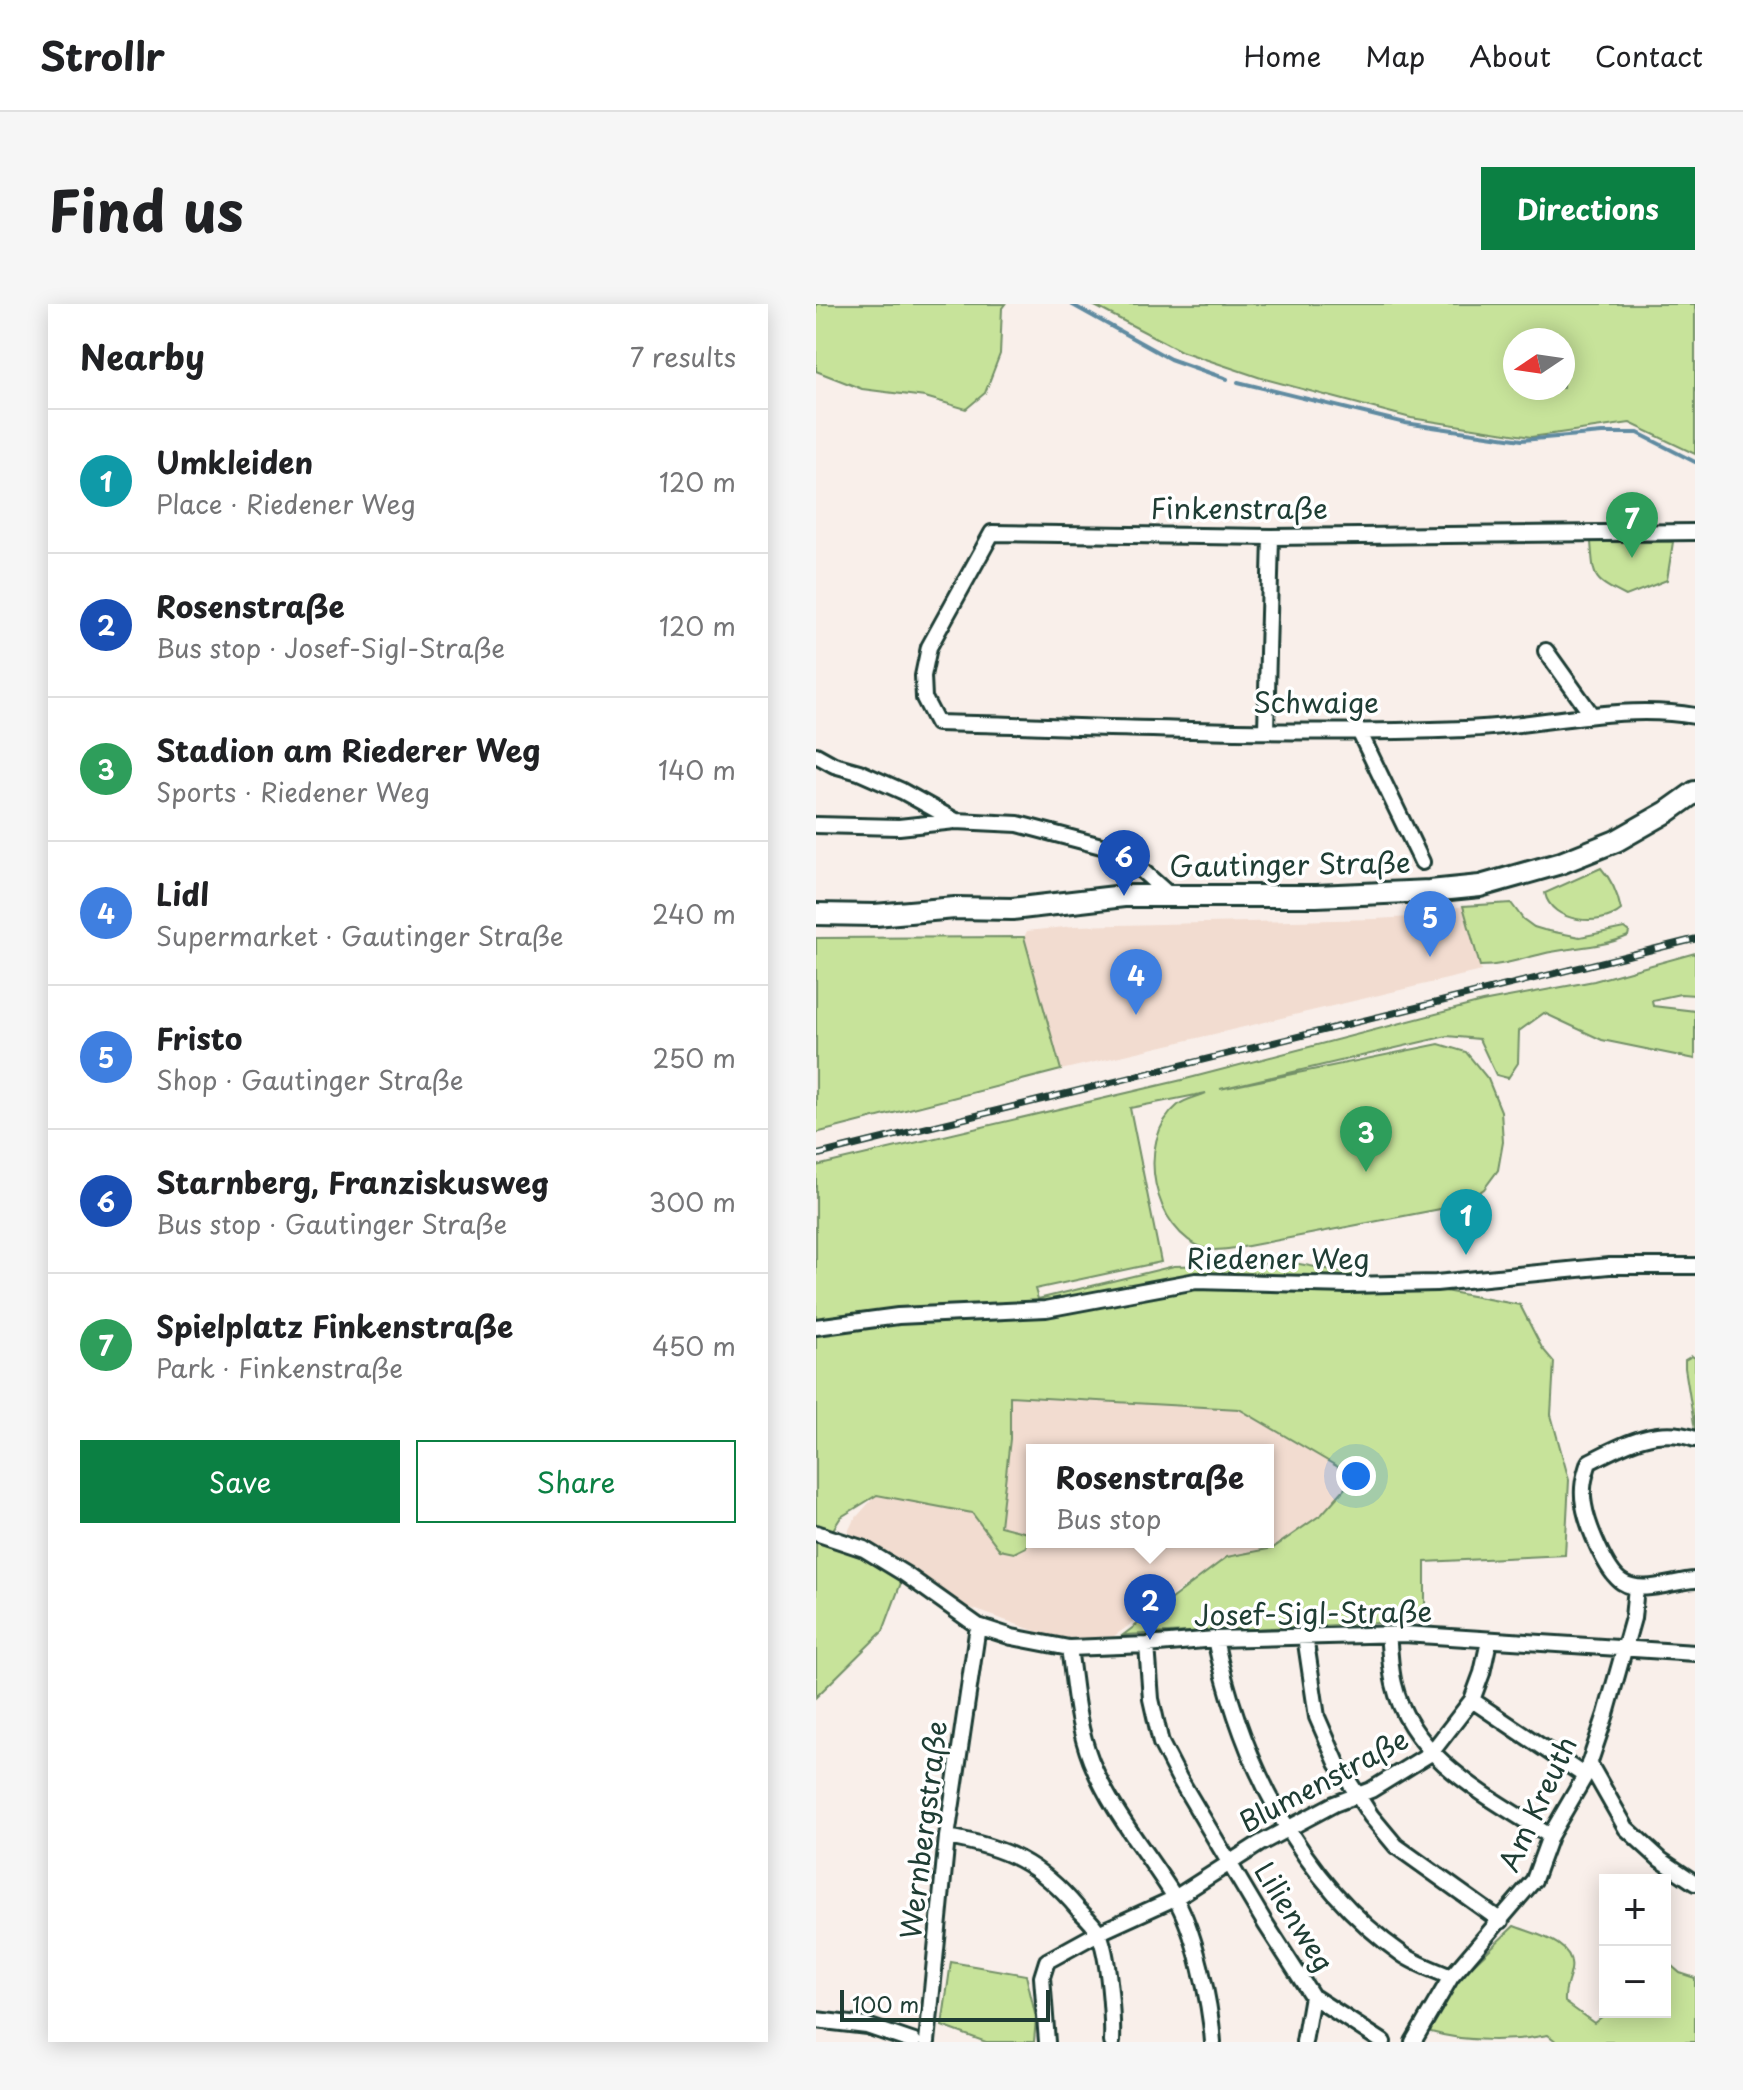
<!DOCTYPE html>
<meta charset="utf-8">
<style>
:root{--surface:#fff;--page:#f6f6f6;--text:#202124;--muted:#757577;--line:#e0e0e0;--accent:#0b8043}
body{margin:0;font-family:"Playpen Sans",sans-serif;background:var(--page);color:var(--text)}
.controls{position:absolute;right:24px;bottom:24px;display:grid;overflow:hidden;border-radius:0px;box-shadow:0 4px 20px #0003}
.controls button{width:72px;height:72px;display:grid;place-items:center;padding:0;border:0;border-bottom:2px solid var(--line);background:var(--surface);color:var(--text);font:40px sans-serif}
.compass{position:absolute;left:687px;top:24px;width:72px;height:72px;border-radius:50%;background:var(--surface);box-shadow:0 4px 20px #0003;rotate:257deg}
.scale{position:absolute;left:24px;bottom:20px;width:210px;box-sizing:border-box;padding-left:8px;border:4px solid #1f3d34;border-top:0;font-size:22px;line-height:28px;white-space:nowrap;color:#1f3d34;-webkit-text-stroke:6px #fff;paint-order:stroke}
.you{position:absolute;left:540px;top:1172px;width:28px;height:28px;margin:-20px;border:6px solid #fff;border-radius:50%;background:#1a73e8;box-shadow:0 0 0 12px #1a73e833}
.badge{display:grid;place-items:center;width:52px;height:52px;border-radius:50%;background:var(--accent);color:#fff;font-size:26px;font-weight:700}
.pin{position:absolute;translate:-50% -66px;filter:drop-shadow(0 2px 4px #0008)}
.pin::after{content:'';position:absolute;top:42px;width:28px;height:24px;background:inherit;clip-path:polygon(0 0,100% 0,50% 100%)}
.popup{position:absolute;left:210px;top:1140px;width:248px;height:104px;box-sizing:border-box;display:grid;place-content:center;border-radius:0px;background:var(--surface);filter:drop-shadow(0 2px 6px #0005);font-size:26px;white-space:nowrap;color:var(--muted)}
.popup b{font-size:30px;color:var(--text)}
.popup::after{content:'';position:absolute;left:50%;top:100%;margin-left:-16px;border:16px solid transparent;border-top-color:var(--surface)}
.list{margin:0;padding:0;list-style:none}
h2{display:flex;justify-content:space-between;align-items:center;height:104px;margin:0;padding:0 32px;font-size:34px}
h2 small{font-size:26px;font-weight:400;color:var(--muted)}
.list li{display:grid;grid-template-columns:52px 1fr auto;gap:24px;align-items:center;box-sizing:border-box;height:144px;padding:0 32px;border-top:2px solid var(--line)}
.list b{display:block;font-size:30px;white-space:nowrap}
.list p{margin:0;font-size:26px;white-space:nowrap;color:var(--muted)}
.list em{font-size:26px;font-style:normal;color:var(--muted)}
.actions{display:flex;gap:16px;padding:24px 32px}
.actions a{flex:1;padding:18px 0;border:2px solid var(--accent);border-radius:0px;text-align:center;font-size:28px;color:var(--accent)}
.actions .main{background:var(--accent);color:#fff}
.map{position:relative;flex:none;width:879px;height:1738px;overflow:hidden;border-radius:0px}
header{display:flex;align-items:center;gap:48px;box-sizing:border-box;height:112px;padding:0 40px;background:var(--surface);border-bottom:2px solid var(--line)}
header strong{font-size:38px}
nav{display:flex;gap:44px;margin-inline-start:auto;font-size:28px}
.intro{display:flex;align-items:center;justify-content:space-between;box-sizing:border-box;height:192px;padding:0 48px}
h1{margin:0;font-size:56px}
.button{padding:20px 36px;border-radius:0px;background:var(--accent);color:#fff;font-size:28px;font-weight:700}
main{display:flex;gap:48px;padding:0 48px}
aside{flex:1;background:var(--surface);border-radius:0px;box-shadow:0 4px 20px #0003}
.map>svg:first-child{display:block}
.built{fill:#f2dcd0;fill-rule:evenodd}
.green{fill:#c7e39a;stroke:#739067;stroke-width:2;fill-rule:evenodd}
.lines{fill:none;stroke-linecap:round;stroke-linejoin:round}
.stream{stroke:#608ba1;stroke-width:4}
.street-casing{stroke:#1f3d34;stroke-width:20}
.secondary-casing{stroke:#1f3d34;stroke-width:26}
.street{stroke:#fff;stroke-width:14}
.secondary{stroke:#fff;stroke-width:20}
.rail-casing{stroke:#1f3d34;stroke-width:7}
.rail{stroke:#fff;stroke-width:4;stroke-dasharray:12;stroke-linecap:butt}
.labels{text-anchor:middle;stroke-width:7;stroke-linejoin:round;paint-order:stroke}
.street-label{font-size:28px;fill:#1f3d34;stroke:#fff}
</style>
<header>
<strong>Strollr</strong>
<nav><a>Home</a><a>Map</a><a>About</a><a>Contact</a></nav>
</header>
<div class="intro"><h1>Find us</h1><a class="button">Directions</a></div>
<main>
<aside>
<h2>Nearby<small>7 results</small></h2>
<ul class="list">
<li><span class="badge" style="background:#0f9aa8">1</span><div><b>Umkleiden</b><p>Place · Riedener Weg</p></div><em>120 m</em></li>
<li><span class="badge" style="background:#1a4fb4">2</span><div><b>Rosenstraße</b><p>Bus stop · Josef-Sigl-Straße</p></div><em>120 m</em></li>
<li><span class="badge" style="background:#2e9e5b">3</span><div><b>Stadion am Riederer Weg</b><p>Sports · Riedener Weg</p></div><em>140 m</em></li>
<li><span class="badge" style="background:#3f7fe0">4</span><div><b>Lidl</b><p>Supermarket · Gautinger Straße</p></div><em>240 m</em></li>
<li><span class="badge" style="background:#3f7fe0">5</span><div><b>Fristo</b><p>Shop · Gautinger Straße</p></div><em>250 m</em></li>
<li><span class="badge" style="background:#1a4fb4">6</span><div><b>Starnberg, Franziskusweg</b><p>Bus stop · Gautinger Straße</p></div><em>300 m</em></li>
<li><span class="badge" style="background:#2e9e5b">7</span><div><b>Spielplatz Finkenstraße</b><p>Park · Finkenstraße</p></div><em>450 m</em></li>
</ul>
<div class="actions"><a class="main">Save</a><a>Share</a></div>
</aside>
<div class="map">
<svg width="879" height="1738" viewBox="0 0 879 1738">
<rect width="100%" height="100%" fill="#f9efea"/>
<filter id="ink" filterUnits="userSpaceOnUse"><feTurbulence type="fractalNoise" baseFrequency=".0125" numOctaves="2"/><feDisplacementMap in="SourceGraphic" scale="16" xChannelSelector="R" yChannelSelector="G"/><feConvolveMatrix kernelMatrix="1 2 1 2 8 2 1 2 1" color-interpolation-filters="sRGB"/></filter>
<g filter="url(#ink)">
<path class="built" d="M647,602L665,667L245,766L208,633L211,627L258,622L559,615L595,613Z
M193,1092L423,1105L539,1173L506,1210L457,1244L411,1253L298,1332L252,1336L236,1333L152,1303L32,1228L37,1217L60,1191L160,1208L184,1223L194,1135ZM216,1146H452V1238H216Z"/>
<path class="green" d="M0,0H189L186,4L184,50L169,89L150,105L109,93L46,85L0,67Z
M275,0H879V150L814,119L715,133L595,114L445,74L365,47ZM699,36H747V84H699Z
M775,238H857L851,276L810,292C776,275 778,276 775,238Z
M785,564C796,576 802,591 805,606C785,623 735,619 729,589Z
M695,599L707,615L718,623L728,626L764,633L808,624L813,628L812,632C785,644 754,643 726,650C705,655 685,662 664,662L647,602Z
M208,633L245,766L0,829V634Z
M879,649V691L864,690L836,696L837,702L879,707V755L786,736L728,709L703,727L702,759L692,774L680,771L663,735L631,732L404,785L623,740L650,748L672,775L685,807L687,838L682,866L668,885L645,901L427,943C416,944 401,948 390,945C337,928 318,837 362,801C369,795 382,793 390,789L314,804L345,958L219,985L222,995L358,962L478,959L704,1001L726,1044L738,1058L735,1111L753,1176L749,1251L609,1258V1317L307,1331L411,1253L457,1244L506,1210L539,1173L423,1105L194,1092V1135L184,1222L215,1230L210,1243L198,1249L184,1246L156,1209L61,1191L25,1213L11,1235L41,1244L86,1276L67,1327L0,1393V862L366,776L666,698L778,677Z
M876,1052L879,1054V1126L869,1064V1056Z
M698,1622C718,1630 760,1638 755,1666C753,1680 748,1681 749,1698L778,1719L792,1708H849V1656L864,1669L879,1674V1738H741L732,1731C695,1738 649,1738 615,1728L613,1720L633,1684Z
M135,1658L210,1671L220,1714L218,1738H170L126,1722Z"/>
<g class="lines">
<path class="stream" d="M255,0L354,55L411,75
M422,78L589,119L706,136L786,129H822L879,158"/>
<g class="street-casing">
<path id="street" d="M879,228L455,233L176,229L113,343L107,372L108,394L121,419C296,423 474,432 649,425C726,422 802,399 879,412
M730,347L775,410
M542,425L606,558
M450,426L455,233
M0,451L18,461L43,468L86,487L140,517L202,520L293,544L313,555L352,590
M0,521L83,523L139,517
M0,1023L82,1012L230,1005L380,977L533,981L620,979L793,962H879
M879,1135C841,1121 806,1141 773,1158C768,1173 765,1185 768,1201C771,1220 790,1268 806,1278C826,1291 857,1277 879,1276
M0,1229L48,1245L89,1270L162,1322L196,1333L253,1344L331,1341L399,1335L588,1330L879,1349
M572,1331C574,1347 574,1364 578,1380C595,1455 675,1494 734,1532
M489,1332L501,1413L521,1459L555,1512L580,1542L685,1617
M399,1335C424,1454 483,1578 586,1650C600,1660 619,1666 635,1673
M331,1341L335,1395L345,1439L363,1474L449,1619L496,1692L567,1738
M253,1344C259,1384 260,1418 275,1457C295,1507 329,1546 358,1592C379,1626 394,1698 397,1738
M656,1396L769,1472
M773,1459L810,1524L845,1556L879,1579
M131,1533C189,1543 224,1559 262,1605C269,1612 278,1620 282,1628C293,1649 297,1715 296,1738
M0,1716L51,1722L98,1738
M111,1738L131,1533L162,1322
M231,1738L226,1673L231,1657L282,1629L359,1594L443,1540L518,1500L555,1486L615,1449L656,1396L666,1369L673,1337
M488,1738L496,1692
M597,1738L635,1673L718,1576L734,1532L769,1472L790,1410L817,1314L820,1283"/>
</g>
<g class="secondary-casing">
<path id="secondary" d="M0,610L59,611L139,604L196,605L308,592H500L614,587L664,582L745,559L800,537L851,508L879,488"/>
</g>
<use href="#street" class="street"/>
<use href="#secondary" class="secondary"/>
<g class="rail-casing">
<path id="rail" d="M0,851L879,635"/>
</g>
<use href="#rail" class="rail"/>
</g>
</g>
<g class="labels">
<g class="street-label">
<text x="423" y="215">Finkenstraße</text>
<text x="500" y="409">Schwaige</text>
<text transform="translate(474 561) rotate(-1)" y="10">Gautinger Straße</text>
<text x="462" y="965">Riedener Weg</text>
<text transform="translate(497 1310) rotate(-1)" y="10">Josef-Sigl-Straße</text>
<text transform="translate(508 1477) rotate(-28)" y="10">Blumenstraße</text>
<text transform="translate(722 1500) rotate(-65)" y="10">Am Kreuth</text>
<text transform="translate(108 1526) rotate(-83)" y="10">Wernbergstraße</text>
<text transform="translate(478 1613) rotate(58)" y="10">Lilienweg</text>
</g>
</g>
</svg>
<div class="controls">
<button>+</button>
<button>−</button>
</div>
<svg class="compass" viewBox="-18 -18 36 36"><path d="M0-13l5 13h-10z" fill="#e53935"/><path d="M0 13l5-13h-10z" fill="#757577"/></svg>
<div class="scale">100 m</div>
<div class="you"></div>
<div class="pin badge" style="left:650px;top:951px;background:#0f9aa8">1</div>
<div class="pin badge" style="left:334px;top:1336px;background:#1a4fb4">2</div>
<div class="popup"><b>Rosenstraße</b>Bus stop</div>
<div class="pin badge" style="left:550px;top:868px;background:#2e9e5b">3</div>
<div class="pin badge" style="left:320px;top:711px;background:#3f7fe0">4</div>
<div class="pin badge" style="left:614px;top:653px;background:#3f7fe0">5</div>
<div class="pin badge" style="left:308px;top:592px;background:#1a4fb4">6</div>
<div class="pin badge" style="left:816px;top:254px;background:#2e9e5b">7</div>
</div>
</main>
